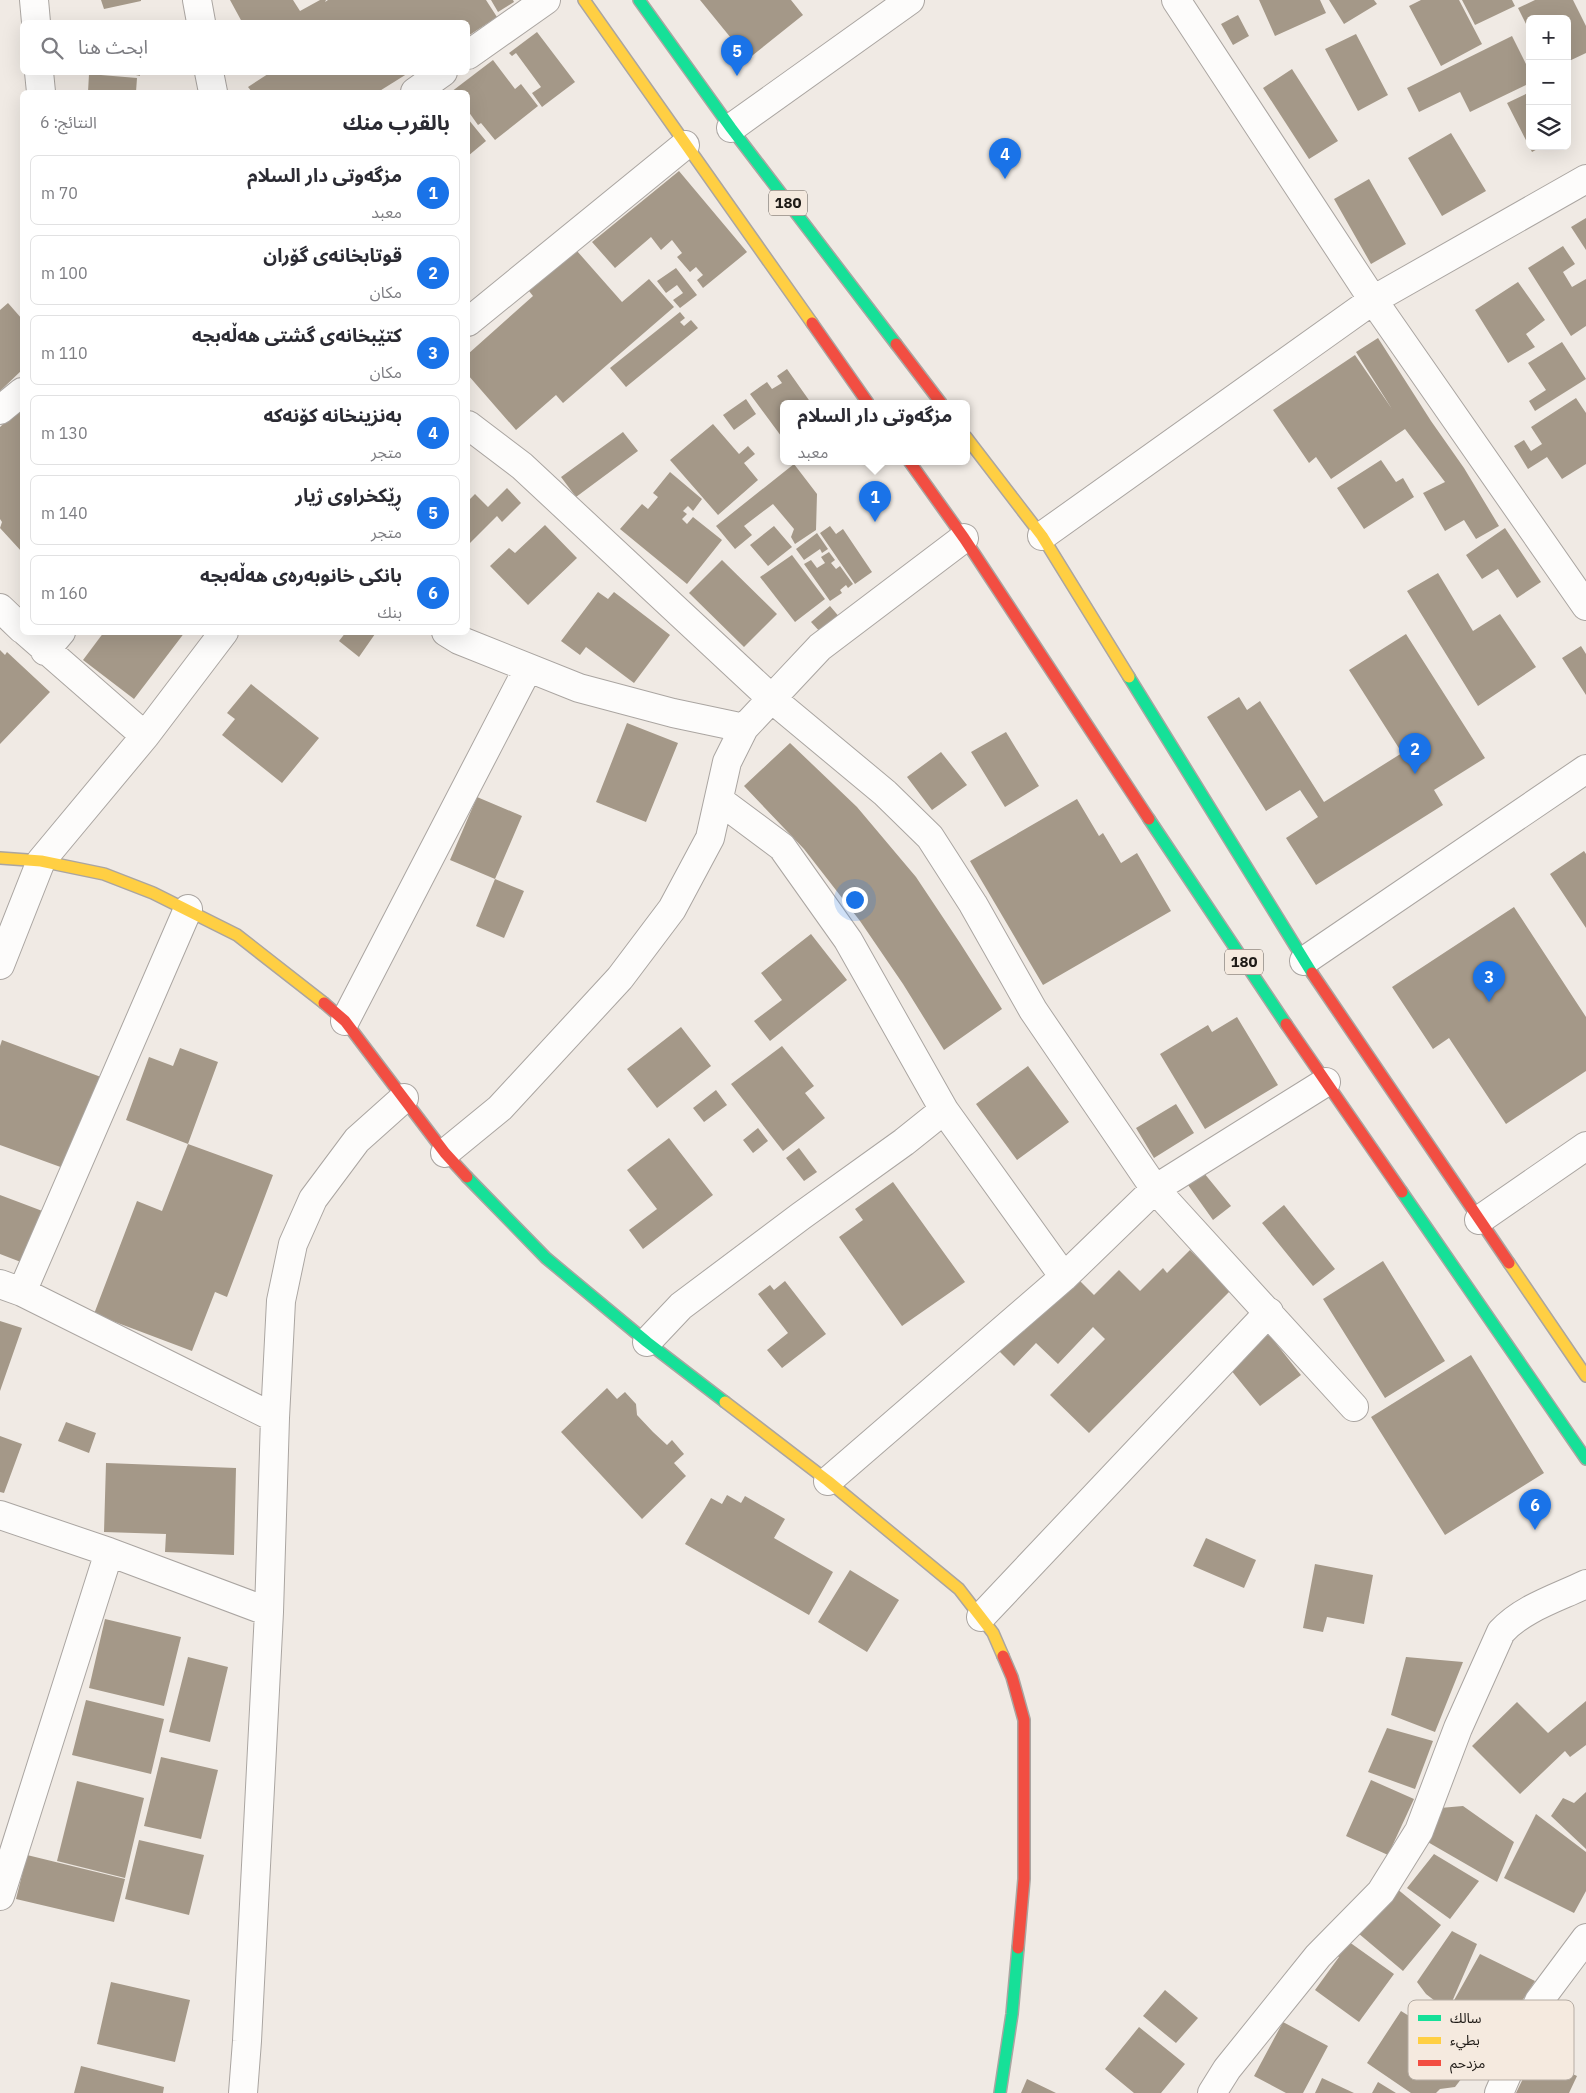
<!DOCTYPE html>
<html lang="ar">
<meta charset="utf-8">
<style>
:root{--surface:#fff;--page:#f7f7f7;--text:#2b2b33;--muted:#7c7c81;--line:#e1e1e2;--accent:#1a73e8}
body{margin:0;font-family:"IBM Plex Sans","Noto Sans Arabic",sans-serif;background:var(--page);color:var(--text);direction:rtl}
.controls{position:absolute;right:15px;top:15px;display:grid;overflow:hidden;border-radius:8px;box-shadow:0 5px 20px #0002}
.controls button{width:45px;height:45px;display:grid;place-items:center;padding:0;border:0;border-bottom:1px solid var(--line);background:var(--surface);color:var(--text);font:25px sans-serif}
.you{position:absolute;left:854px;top:899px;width:18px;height:18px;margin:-12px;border:4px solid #fff;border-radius:50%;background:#1a73e8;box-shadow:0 0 0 8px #1a73e833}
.badge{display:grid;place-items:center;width:32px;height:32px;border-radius:50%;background:var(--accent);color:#fff;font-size:16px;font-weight:700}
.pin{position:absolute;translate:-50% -41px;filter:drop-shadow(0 1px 2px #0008)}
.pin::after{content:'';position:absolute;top:26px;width:18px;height:15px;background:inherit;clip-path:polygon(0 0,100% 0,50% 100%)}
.popup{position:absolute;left:780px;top:400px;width:190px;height:65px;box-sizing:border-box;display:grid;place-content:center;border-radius:8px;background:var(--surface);filter:drop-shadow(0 1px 4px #0005);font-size:16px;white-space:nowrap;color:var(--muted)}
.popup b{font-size:19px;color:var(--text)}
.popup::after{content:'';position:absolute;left:50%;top:100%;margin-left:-10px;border:10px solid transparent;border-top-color:var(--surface)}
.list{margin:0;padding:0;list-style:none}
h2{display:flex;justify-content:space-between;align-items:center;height:65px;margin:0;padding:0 20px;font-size:21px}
h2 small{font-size:16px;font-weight:400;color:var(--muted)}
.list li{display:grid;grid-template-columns:32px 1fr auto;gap:15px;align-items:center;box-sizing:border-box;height:70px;margin:0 10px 10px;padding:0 10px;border:1px solid var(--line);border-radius:8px}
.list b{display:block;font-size:19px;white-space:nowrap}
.list p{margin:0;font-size:16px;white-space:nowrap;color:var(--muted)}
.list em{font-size:16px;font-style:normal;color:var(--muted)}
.icon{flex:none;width:28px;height:28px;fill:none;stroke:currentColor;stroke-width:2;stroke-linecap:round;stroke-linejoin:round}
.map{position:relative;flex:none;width:1586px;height:2093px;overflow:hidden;direction:ltr}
.search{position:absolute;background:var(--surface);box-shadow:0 5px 20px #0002;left:20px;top:20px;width:450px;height:55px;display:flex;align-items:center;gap:12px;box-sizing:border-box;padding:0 18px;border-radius:8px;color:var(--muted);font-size:19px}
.panel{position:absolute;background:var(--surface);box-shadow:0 5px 20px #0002;left:20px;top:90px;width:450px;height:545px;border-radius:8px;direction:rtl}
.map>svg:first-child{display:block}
.building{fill:#a49888}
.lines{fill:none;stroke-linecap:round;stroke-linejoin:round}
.street-casing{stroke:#aaa5a1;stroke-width:30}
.fast-casing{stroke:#aaa5a1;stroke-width:14}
.slow-casing{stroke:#aaa5a1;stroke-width:14}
.jam-casing{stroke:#aaa5a1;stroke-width:14}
.street{stroke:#fdfcfb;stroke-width:28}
.fast{stroke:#16e098;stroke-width:11}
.slow{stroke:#ffcf43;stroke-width:11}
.jam{stroke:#f24e42;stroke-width:11}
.labels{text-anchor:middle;stroke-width:4.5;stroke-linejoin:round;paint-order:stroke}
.shield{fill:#f5eadf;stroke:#5f5953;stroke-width:1}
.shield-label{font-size:15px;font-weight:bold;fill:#1f1b17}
.key{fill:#f5eadf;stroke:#b5aca3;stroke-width:1}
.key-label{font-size:14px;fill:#1f1b17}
</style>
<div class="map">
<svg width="1586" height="2093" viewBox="0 0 1586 2093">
<rect width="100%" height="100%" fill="#f0eae4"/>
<path class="building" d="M101,0H141V1L104,9Z
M230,0H293L300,11L320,0H326L325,2L328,0H486L497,17L468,36V22H242Z
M491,0H513L514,2L498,12Z
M700,0H791L803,15L748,59Z
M1259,0H1320L1326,13L1275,36Z
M1329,0H1374L1377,4L1344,24Z
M1421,0H1459L1482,44L1441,66L1409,6Z
M1462,0H1512L1515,6L1475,25Z
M1535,0H1573L1586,26V53L1567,62V19H1530V32L1518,8Z
M1238,15L1249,36L1233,45L1221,24Z
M537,32L575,82L542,107L532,93L541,87L516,53L512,56L509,53Z
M1356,34L1388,95L1358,111L1325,49Z
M1512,36L1530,72V83L1470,112L1460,92L1419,112L1407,88Z
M493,60L515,89L521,84L538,106L495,140L481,123L478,125L468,111V92H451Z
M1292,69L1338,141L1309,159L1263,88Z
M123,72H140V76Z
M271,72H410L378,92H252L248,87Z
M89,74L137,78L136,92H88Z
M1530,92V146H1543L1532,152L1507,103Z
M468,119L486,141L468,156Z
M1451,133L1486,191L1442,216L1408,158Z
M679,171L747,252L703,288L697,280L703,275L696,267L690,272L677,257L682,253L672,240L661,250L651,237L615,268L592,242Z
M1369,179L1406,244L1371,264L1334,199Z
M1586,218V250L1571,227Z
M1563,246L1575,264L1563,272L1572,287L1586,279V326L1571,336L1528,268Z
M577,251L622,302L649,279L674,307L563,403L556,395L516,430L468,375V354L533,296L529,291Z
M676,268L697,295L680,308L673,300L683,293L677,285L666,293L657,281Z
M1518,282L1545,320L1526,334L1535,347L1508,363L1475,310Z
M8,303L22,319V370L0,391V310Z
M680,312L685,318L680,322L684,326L691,320L698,328L626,387L610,368Z
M1378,338L1431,421L1464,468L1499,526L1476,539L1464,520L1445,531L1423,493L1445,482L1405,429L1331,479L1316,457L1309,463L1273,410L1355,355L1392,409L1356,352Z
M1562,342L1586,379L1535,411L1529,401L1546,390L1528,363Z
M787,369L811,403H784V440L750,394L767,382L772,389L782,383L777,376Z
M1576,398L1586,413V464L1562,479L1547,457L1528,469L1514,446L1524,440L1531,451L1542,444L1531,427Z
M746,399L756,414L734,430L723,415Z
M22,406V552L0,528L2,522L0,519V427Z
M713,424L739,454L748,446L755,454L744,463L758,480L718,515L670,460Z
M623,432L638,451L576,497L561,477Z
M1381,460L1396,482L1403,478L1414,497L1364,529L1337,488Z
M794,464L817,494L816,530L795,544L791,537L794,529L773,504L744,526L752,535L735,549L716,526Z
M670,472L702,499L693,511L688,506L683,511L687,514L682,519L687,524L693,517L722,540L687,584L620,529L642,504L648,509L658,497L653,493Z
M507,488L521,503L502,522L497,516L468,545V501L475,494L488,507Z
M545,525L577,558L528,605L490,566L509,548L515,553Z
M774,526L792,547L768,566L750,545Z
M830,526L836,534L843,529L872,572L855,584L820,533Z
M1505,528L1541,582L1517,598L1498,569L1482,579L1466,555Z
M817,533L828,549L822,553L820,549L804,560L796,549Z
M829,552L835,560L831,563L836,569L840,566L853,584L848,588L846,585L840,590L842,593L830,601L804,564L811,560L817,568L825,563L821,557Z
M792,555L825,599L795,622L760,577Z
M722,560L777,614L744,647L689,593Z
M1438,573L1473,631L1500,614L1536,667L1478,706L1407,591Z
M598,592L608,599L614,592L670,635L634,683L586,647L580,655L561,641Z
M830,606L841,619L822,634L811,622Z
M104,632H185L134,699L83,660Z
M346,632H373L375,634L359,657L339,641Z
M1406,634L1485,758L1434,790L1443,805L1316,885L1286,838L1318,817L1300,790L1266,811L1207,717L1239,697L1247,710L1260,701L1324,802L1402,753L1349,670Z
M1581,646L1586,654V695L1562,658Z
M0,650L5,655L7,652L50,692L0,744Z
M251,684L319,738L282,783L222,735L235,719L227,713Z
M627,723L678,743L646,822L596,802Z
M1006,732L1039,786L1005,807L971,752Z
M790,743L857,807L916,877L960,943L1002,1009L944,1050L903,984L860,921L804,849L744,786Z
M941,752L967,785L932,810L907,777Z
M477,797L522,816L495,879L450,860Z
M1077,799L1099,836L1103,833L1121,863L1137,853L1171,911L1043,985L970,861Z
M1584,851L1586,854V928L1550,874Z
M495,879L524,891L504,938L476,926Z
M1514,907L1586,1017V1071L1506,1124L1449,1038L1433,1049L1392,987Z
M811,934L847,980L770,1041L754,1021L782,1000L761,973Z
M1237,1017L1278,1085L1205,1129L1160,1054L1208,1025L1212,1032Z
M681,1027L711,1066L657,1108L627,1069Z
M2,1040L101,1077L66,1169L0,1145V1046Z
M782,1046L814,1086L805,1093L825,1118L783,1151L731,1084Z
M180,1048L218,1062L188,1144L126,1120L149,1057L173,1066Z
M1028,1066L1069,1122L1017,1160L976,1104Z
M716,1090L727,1105L704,1122L693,1108Z
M1176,1104L1194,1133L1154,1158L1136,1128Z
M758,1128L768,1141L753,1153L743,1140Z
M669,1138L713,1195L643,1249L629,1230L657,1209L627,1170Z
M188,1144L273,1175L227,1297L215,1292L192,1351L94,1314L137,1201L162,1211Z
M799,1148L817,1172L804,1181L786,1158Z
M1204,1173L1231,1206L1213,1220L1188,1185Z
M893,1182L965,1282L902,1326L839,1237L863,1220L855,1209Z
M0,1195L45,1212L26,1264L0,1254Z
M1284,1205L1335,1269L1313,1286L1262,1223Z
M1190,1250L1231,1290L1089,1433L1050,1395L1105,1339L1093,1327L1058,1364L1036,1343L1014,1366L998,1350L1014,1321L1024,1331L1077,1278L1094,1295L1119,1270L1140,1291L1163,1268L1167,1273Z
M1383,1261L1445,1361L1385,1398L1323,1299Z
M785,1281L826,1334L782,1368L767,1350L788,1333L758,1294L770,1285L774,1290Z
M0,1321L22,1328L0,1391Z
M1267,1332L1301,1375L1260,1406L1226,1364Z
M1471,1355L1544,1473L1445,1535L1371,1417Z
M607,1388L617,1399L625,1392L636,1404L637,1415L653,1432L667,1445L672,1440L684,1454L674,1463L686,1476L642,1519L561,1432Z
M66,1422L96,1433L89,1453L58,1441Z
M0,1436L22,1444L4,1493L0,1492Z
M106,1463L236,1468L234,1555L165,1552L166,1534L104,1532Z
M727,1495L741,1503L745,1496L785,1519L774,1538L833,1572L809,1615L685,1544L711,1498L722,1504Z
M1206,1538L1256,1560L1244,1588L1193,1566Z
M1315,1564L1373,1575L1364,1624L1327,1617L1323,1632L1303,1628Z
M850,1570L899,1600L867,1652L818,1622Z
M105,1619L181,1637L164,1706L89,1688Z
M188,1657L228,1667L210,1742L169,1732Z
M1406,1657L1463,1662L1435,1732L1391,1715Z
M86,1700L164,1719L151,1774L72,1755Z
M1586,1701V1745L1570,1757L1565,1751L1520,1794L1472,1746L1517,1702L1548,1733Z
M1387,1728L1433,1741L1415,1789L1368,1772Z
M161,1757L218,1770L201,1839L144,1826Z
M1371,1780L1414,1799L1388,1855L1346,1836Z
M77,1781L144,1798L125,1878L57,1861Z
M1586,1792V1849L1551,1816L1563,1798L1574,1803Z
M1463,1806L1514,1842L1497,1882L1426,1841L1440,1808Z
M1536,1814L1586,1852V1891L1574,1913L1504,1878Z
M139,1840L204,1855L189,1915L125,1899Z
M1434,1854L1479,1881L1450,1919L1407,1888Z
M27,1855L125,1879L114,1922L16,1899Z
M1396,1888L1441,1925L1403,1971L1358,1933Z
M1452,1931L1477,1944L1448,2011L1480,1954L1535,1981L1485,2057L1438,2027L1448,2011L1426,1994L1417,1982Z
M1345,1939L1394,1974L1359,2022L1315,1990L1339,1957L1334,1954Z
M111,1982L190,2000L175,2062L97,2044Z
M1165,1990L1198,2018L1176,2043L1143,2016Z
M1401,2011L1469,2053L1460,2066L1465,2074L1455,2087L1440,2089L1436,2093H1411L1367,2063Z
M1283,2022L1328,2046L1303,2093H1286L1254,2076Z
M1139,2027L1185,2064L1161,2093H1134L1105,2069Z
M1534,2056L1577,2076L1569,2093H1516Z
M81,2066L164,2087L163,2093H74Z
M1322,2078L1354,2093H1315Z
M1027,2079L1056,2093H1021Z
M1378,2082L1396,2093H1372Z"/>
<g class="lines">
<g class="street-casing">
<path id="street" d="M34,0L36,22
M197,0L201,22
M1176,0L1373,300L1586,606
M468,55L546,0
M39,72L41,92
M209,72L213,92
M415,92L443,72
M731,128L910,0
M468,322L685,145
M0,410L22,392
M468,425L522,466L772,699L885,793L930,837L973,904L1033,1010L1155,1189L1354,1407
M1042,536L1373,300L1586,179
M0,608L22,629
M26,632L145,736
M446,632L459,640L579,688L673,713L744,728
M45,651L61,632
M719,800L782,847L848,940L944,1110L1064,1277
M1304,961L1586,769
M0,965L41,861L145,736L224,632
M345,1021L528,668
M445,1153L500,1108L620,978L672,909L710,838L727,762L744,728L820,647L964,538
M1479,1220L1586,1146
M0,1284L22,1292L275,1418
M22,1292L188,909
M647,1342L681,1306L801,1216L904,1142L944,1110
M828,1481L1064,1277L1155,1189L1326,1082
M0,1515L109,1552L269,1612
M981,1617L1269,1312
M0,1896L109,1552
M243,2093L247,2041L269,1612L275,1418L281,1301L293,1244L313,1199L357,1140L404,1098
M1212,2093L1227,2069L1318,1956L1381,1892L1419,1831L1458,1728L1501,1632C1523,1608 1557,1598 1586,1584
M1499,2093L1539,2001L1586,1938"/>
</g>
<g class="fast-casing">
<path id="fast" d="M639,0L731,128L896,344
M1129,677L1312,973
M1149,819L1286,1024
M467,1177L546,1258L647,1342L725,1402
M1402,1192L1586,1459
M1000,2093L1012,2014L1018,1948"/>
</g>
<g class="slow-casing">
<path id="slow" d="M584,0L812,323
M966,437L1042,536L1129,677
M0,858L41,861L104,874L153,893L237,935L324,1003
M1509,1263L1586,1376
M725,1402L828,1481L959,1589L993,1633L1003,1656"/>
</g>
<g class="jam-casing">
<path id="jam" d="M812,323L868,403
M896,344L941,403
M909,461L964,538L1149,819
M1312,973L1509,1263
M324,1003L345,1021L445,1153L467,1177
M1286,1024L1402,1192
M1003,1656L1012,1677L1024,1720V1879L1018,1948"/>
</g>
<use href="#street" class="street"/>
<use href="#fast" class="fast"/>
<use href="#slow" class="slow"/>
<use href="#jam" class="jam"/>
</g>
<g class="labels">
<g class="shield">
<rect x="769" y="190.5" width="38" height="25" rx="4"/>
<rect x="1225" y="949.5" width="38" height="25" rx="4"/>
</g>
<g class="shield-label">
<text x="788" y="208">180</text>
<text x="1244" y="967">180</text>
</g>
</g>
<rect x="1408" y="2000" width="166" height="80" rx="8" class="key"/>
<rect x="1418" y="2015" width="23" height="6" fill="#16e098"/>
<rect x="1418" y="2037" width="23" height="7" fill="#ffcf43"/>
<rect x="1418" y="2060" width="23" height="6" fill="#f24e42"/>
<g class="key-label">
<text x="1450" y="2023">سالك</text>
<text x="1450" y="2045">بطيء</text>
<text x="1450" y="2068">مزدحم</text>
</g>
</svg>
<div class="controls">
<button>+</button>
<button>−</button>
<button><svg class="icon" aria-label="layers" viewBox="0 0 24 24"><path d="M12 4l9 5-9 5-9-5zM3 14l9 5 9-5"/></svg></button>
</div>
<div class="you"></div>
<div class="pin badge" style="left:875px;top:522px">1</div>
<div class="popup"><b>مزگەوتی دار السلام</b>معبد</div>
<div class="pin badge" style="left:1415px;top:774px">2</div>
<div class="pin badge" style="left:1489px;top:1002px">3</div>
<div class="pin badge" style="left:1005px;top:179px">4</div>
<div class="pin badge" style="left:737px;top:76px">5</div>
<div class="pin badge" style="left:1535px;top:1530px">6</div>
<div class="search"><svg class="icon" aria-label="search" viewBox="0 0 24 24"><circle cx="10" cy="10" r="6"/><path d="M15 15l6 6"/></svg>ابحث هنا</div>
<section class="panel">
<h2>بالقرب منك<small>النتائج: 6</small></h2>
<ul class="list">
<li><span class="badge">1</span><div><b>مزگەوتی دار السلام</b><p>معبد</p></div><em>70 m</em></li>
<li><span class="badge">2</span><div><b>قوتابخانەی گۆران</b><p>مكان</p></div><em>100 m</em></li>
<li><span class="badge">3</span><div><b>کتێبخانەی گشتی هەڵەبجە</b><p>مكان</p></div><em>110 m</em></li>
<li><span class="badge">4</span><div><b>بەنزینخانە کۆنەکە</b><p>متجر</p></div><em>130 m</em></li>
<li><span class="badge">5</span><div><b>ڕێکخراوی ژیار</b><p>متجر</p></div><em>140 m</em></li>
<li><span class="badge">6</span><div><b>بانکی خانوبەرەی هەڵەبجە</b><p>بنك</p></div><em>160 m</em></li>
</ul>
</section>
</div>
